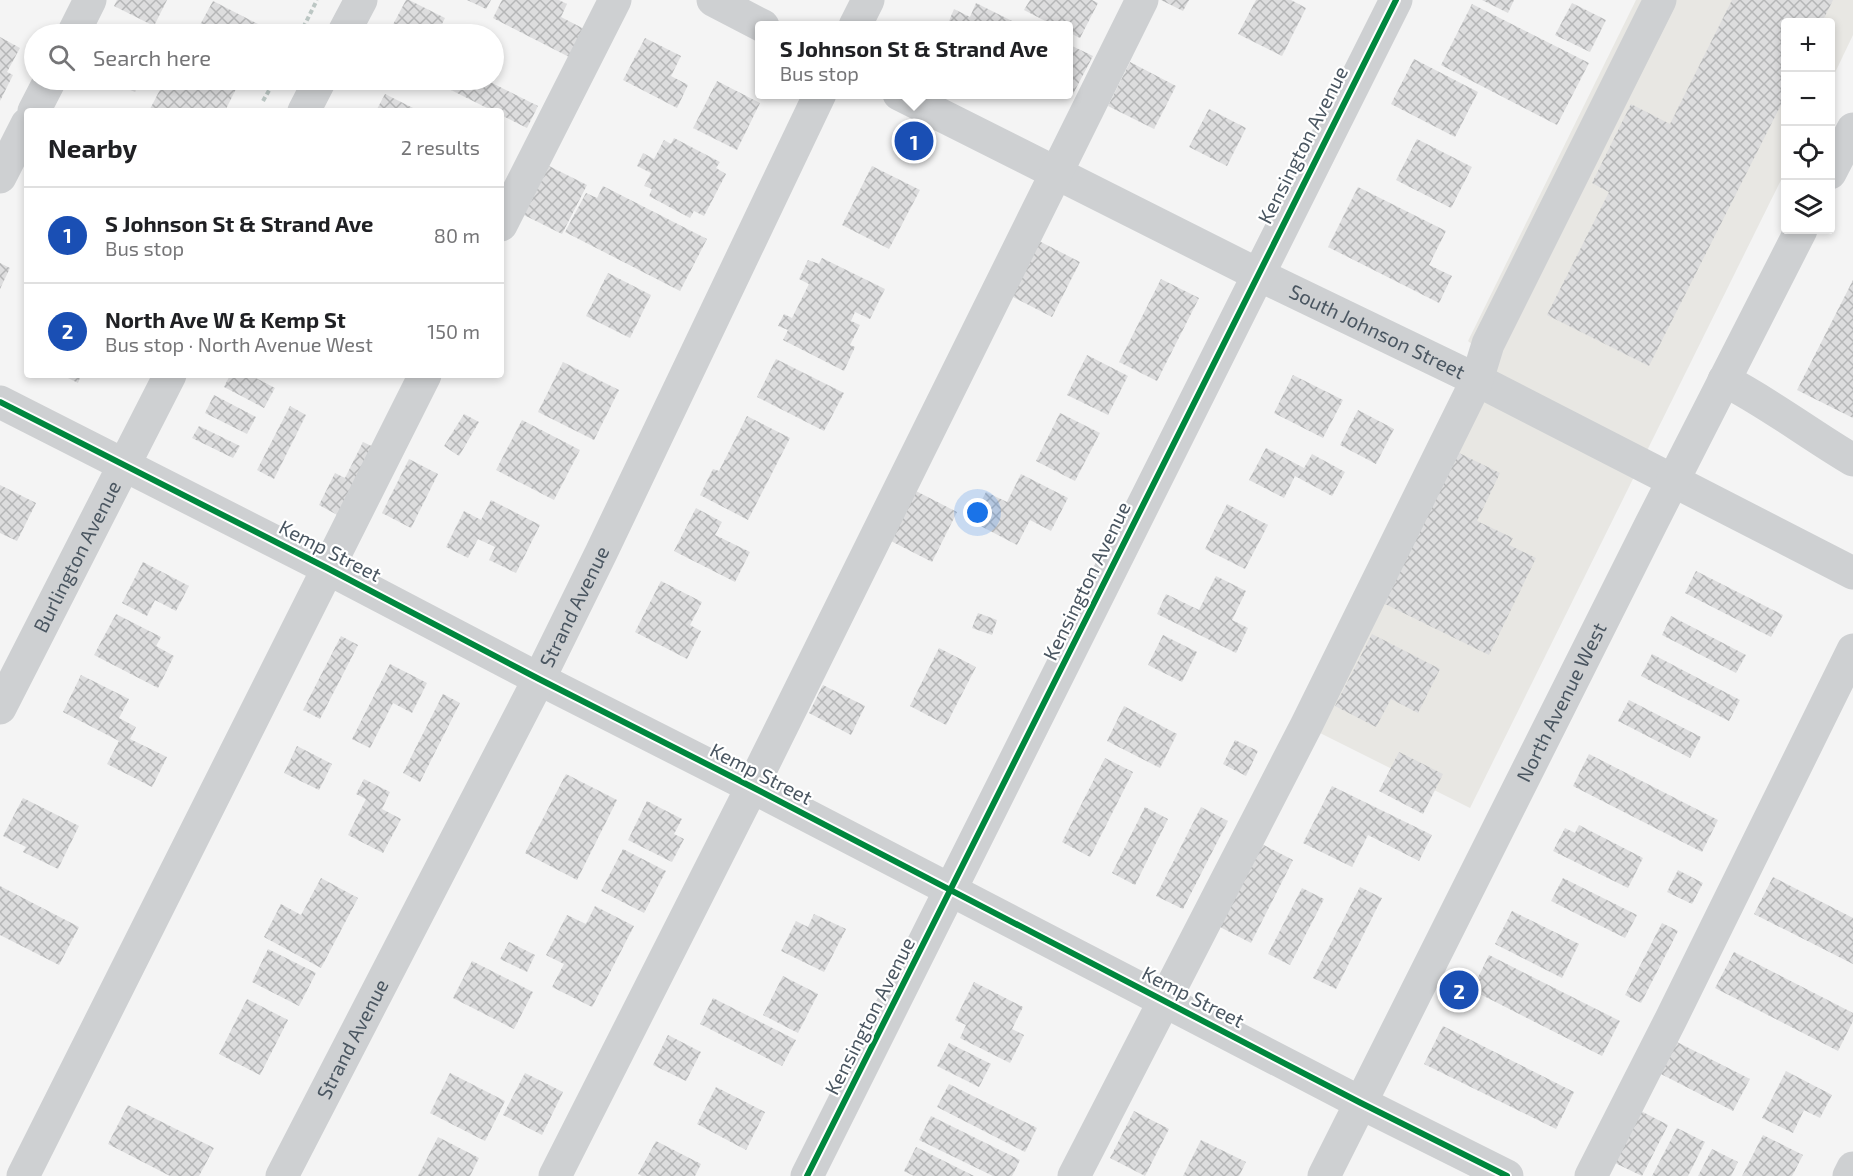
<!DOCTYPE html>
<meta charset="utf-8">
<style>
:root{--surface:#fff;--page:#f6f6f6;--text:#202124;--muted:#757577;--line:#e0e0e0;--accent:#868d94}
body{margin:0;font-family:"Exo 2",sans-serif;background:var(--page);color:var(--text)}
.controls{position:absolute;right:18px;top:18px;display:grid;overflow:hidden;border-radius:6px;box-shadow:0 3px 9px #0003}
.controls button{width:54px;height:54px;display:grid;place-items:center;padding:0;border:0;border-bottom:2px solid var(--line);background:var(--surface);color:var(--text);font:30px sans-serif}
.you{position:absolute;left:978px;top:513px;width:21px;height:21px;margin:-15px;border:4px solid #fff;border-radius:50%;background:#1a73e8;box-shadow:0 0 0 9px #1a73e833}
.badge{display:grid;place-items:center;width:39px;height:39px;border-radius:50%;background:var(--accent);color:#fff;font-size:20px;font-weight:700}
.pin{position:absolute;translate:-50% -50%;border:3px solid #fff;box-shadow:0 2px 6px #0006}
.popup{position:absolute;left:755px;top:21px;width:318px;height:78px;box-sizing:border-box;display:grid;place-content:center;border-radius:6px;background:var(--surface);filter:drop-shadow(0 2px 4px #0005);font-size:20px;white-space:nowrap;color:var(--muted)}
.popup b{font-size:22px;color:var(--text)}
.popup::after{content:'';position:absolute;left:50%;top:100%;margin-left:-12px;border:12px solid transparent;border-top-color:var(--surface)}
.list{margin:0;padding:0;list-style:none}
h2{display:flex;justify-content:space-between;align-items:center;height:78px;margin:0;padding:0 24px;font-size:26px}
h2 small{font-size:20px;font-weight:400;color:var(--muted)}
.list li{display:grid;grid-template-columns:39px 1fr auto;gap:18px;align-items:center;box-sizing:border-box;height:96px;padding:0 24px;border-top:2px solid var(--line)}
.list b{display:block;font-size:22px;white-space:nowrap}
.list p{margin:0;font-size:20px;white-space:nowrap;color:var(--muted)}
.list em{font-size:20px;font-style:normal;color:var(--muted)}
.icon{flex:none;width:33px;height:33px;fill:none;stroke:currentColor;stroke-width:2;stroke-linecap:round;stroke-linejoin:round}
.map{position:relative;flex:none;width:1853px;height:1176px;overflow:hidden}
.search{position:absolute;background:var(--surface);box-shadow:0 3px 9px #0003;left:24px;top:24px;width:480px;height:66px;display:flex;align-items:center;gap:15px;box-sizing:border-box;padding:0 21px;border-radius:33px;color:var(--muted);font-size:22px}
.panel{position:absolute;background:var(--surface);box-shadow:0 3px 9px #0003;left:24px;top:108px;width:480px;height:270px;border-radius:6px}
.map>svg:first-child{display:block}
.commercial{fill:#e8e7e3}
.building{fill:url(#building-cross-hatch)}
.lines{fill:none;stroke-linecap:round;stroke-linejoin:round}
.path{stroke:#bcc7c4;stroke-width:4;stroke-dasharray:4.5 3;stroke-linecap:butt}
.minor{stroke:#ced0d2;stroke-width:33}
.cycleway-casing{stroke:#fff;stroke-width:10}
.cycleway{stroke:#00873e;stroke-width:6}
.labels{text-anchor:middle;stroke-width:4.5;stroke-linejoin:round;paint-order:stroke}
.street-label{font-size:20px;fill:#4a5661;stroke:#fff}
</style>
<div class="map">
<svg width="1853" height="1176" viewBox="0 0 1853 1176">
<defs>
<pattern id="building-cross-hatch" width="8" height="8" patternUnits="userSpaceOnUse" patternTransform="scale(1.5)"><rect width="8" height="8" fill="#ddddde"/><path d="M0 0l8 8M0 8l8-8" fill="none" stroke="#b5b6b7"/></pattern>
</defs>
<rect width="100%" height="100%" fill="#f4f4f4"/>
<path class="commercial" d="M1636,0H1853V35L1831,81L1830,22H1786L1785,172L1470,808L1306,726L1485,355L1468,341Z"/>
<path class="building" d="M117,0H167L154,26L114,6Z
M406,0H409L445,18L437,34H388Z
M467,0H491L486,9Z
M502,0H559L567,4L561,17L590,32L575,60L493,18Z
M1030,0H1092L1098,3L1080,38L1068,32V26H1055L1024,10Z
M1161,0H1189L1183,11Z
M1256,0H1291L1306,8L1282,56L1238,34Z
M1482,0H1514L1508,13Z
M1732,0H1833L1822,22H1786V95L1649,366L1547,315L1609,192L1592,183L1631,104L1670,124Z
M213,1L262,26L257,34H195Z
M976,3L1022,26H947L954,9L970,17Z
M1572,3L1606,20L1590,52L1555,35Z
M1472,4L1589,63L1557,125L1441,65Z
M0,37L20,48L7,72L13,75L0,101Z
M645,38L681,56L671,76L688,85L677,108L623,80Z
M1068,44L1093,56L1073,94L1068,92Z
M1414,59L1478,92L1455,137L1391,104Z
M1130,62L1176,86L1154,129L1108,106Z
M107,80H140L135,92Z
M165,80H216L236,89L225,111H149Z
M431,80H486L538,106L527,128L501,115V111H493Z
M717,81L760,103L737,150L693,128Z
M385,94L419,111H376Z
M1209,109L1246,128L1227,166L1189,147Z
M674,138L720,162L716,168L726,174L704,216L694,211L690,218L649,196L652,189L644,186L651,173L637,166L643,153L654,159L664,140L671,144Z
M1417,139L1472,167L1451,208L1396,180Z
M549,166L587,185L562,234L524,215Z
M872,166L920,190L889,249L842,225Z
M603,186L707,239L680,291L565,232L586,193L597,198Z
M1358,187L1446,231L1429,265L1452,276L1439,303L1328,247Z
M1039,241L1080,262L1052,317L1011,296Z
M822,258L885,289L870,319L855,312L851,321L860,325L850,345L855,347L844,371L783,340L788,330L778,326L784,314L792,318L809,284L799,279L808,260L819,264Z
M0,263L10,268L0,289Z
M608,273L651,295L630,338L586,316Z
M1161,279L1199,298L1157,381L1119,362Z
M1853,280V418L1797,390Z
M1087,355L1128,376L1108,415L1067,395Z
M776,359L844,393L824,431L757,397Z
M563,362L619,390L594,440L538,412Z
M62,375H81L78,383Z
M230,375H250L275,388L264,408L224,387Z
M1293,375L1343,400L1323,438L1274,413Z
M214,395L256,417L247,434L205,413Z
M290,406L306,415L274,479L257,470Z
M1358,410L1394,429L1376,464L1340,445Z
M1060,413L1100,433L1075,481L1036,461Z
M464,414L479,422L459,456L444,446Z
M747,416L790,438L748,520L700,495L713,469L719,471Z
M522,420L580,450L554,500L496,470Z
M199,426L240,446L233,458L192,438Z
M363,442L378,449L343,518L319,505L335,473L345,478Z
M1266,448L1304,468L1312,454L1345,472L1332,496L1295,476L1284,498L1249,480Z
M1455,451L1500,473L1477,521L1513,538L1509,545L1536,558L1489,655L1381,602Z
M409,459L438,474L411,528L382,513Z
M1021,474L1068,498L1051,531L1030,520L1017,545L971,521L986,492L1007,502Z
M0,485L36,503L17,541L0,533Z
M912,489L957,512L932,562L887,539Z
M491,500L540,525L516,573L489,560L495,547L478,539L468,558L446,547L464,511L481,520Z
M1227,504L1268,525L1245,569L1205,549Z
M696,508L722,522L715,535L750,552L735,582L674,551Z
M143,562L189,586L176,611L155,600L147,616L122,603Z
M1696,571L1783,615L1771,637L1685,593Z
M1216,576L1246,591L1232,620L1248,628L1236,653L1157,614L1166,594L1199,610Z
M661,581L702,602L690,625L701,631L687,659L635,632Z
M978,613L997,620L992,635L972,628Z
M116,614L161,637L156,646L174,656L158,688L94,655Z
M1671,616L1746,655L1736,673L1662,635Z
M1372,634L1440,669L1418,713L1391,699L1376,727L1335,706Z
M1163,635L1197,652L1182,682L1148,665Z
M341,636L358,645L320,719L303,710Z
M939,648L976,667L946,725L910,706Z
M1652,654L1740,700L1729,721L1641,676Z
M390,664L427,683L412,713L393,703L370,748L352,739Z
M81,675L129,699L119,718L136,727L130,739L167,757L152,787L107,764L119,741L63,712Z
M823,685L865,706L851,735L809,713Z
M443,694L460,703L420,782L403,773Z
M1629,700L1701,737L1690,758L1618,721Z
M1124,706L1177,734L1160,768L1107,741Z
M1235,740L1258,751L1246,776L1223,764Z
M297,746L332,764L319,790L284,773Z
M1399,752L1443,774L1423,814L1379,791Z
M1589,754L1718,820L1702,852L1573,786Z
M1105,758L1133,772L1090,857L1062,842Z
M566,774L617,800L577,880L525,853Z
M364,779L390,792L382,809L401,819L383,853L348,835L366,799L356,794Z
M1332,786L1432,835L1419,861L1368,835L1352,867L1303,843Z
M23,798L79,826L58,869L23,852L26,847L3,836Z
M647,801L682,819L674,834L684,839L672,862L628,840Z
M1145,807L1168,819L1135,885L1112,873Z
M1201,807L1228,821L1183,909L1156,896Z
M1579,825L1643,858L1628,888L1553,851L1565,828L1575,833Z
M1260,843L1293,860L1251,943L1218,926Z
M623,849L666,871L644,913L601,891Z
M1678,870L1703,883L1692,904L1667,892Z
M1773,877L1853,918V964L1754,914Z
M321,878L358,898L321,968L264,937L281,904L301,915Z
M1563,878L1637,915L1625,938L1551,901Z
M0,886L79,927L59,965L0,935Z
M1360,887L1382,898L1336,989L1313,978Z
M1302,888L1324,899L1290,965L1268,954Z
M595,906L634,926L592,1007L552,987L564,964L546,955L567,915L586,924Z
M1512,911L1579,944L1562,978L1495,944Z
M814,914L846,929L824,972L781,951L796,921L808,927Z
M1662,923L1678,931L1641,1003L1625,995Z
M509,942L535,955L527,972L500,959Z
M268,949L316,973L299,1006L252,982Z
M1734,952L1853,1013V1021L1838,1051L1715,988Z
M1489,955L1620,1021L1602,1056L1472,990Z
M472,961L533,992L514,1029L453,998Z
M783,976L818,994L798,1033L763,1015Z
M974,982L1023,1007L1012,1029L1024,1035L1010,1063L960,1038L966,1025L955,1020Z
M713,998L796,1040L782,1066L700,1024Z
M247,999L288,1020L260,1075L219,1054Z
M1443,1026L1574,1092L1556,1129L1424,1064Z
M668,1035L701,1052L686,1081L653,1065Z
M1673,1040L1750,1079L1733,1111L1657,1072Z
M949,1043L991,1064L979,1087L937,1066Z
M1786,1071L1832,1095L1820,1118L1804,1110L1793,1133L1762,1118Z
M450,1073L505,1101L485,1141L430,1113Z
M525,1073L563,1092L542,1135L503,1115Z
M949,1084L1037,1128L1025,1152L937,1107Z
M716,1087L765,1112L746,1150L697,1124Z
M128,1105L214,1148L199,1176H170L108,1144Z
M1639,1110L1668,1125L1642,1176L1613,1162Z
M1134,1111L1169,1129L1145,1176L1110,1158Z
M931,1116L1020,1160L1012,1176H993L919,1140Z
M1677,1128L1705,1142L1688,1176H1652Z
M1763,1135L1803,1155L1792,1176H1742Z
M438,1137L479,1158L470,1176H418Z
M1201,1140L1246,1162L1239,1176H1183Z
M656,1141L701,1164L695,1176H642L638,1174Z
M916,1147L974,1176H914L904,1171Z
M1712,1149L1738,1162L1731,1176H1698Z"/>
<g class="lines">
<path class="path" d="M300,34L317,0
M263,101L275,80"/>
<g class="minor">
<path d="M713,0L763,26"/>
<path d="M855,26L868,0"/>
<path d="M73,34L90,0"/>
<path d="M343,34L361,0"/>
<path id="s1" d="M899,94L1257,274L1477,380L1853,573"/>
<path d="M34,111L50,80"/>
<path d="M304,111L320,80"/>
<path d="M1830,173L1853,129"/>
<path d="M0,177L27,124"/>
<path d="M501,225L615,0"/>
<path d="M1724,380C1769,403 1809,434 1853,460"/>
<path d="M0,402L327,568L539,679L752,787L1361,1103L1507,1176"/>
<path id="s2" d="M0,708L170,375"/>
<path d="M23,1176L425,375"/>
<path id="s3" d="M282,1176L539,679L601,553L820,94"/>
<path d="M555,1176L752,787L1142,0"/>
<path d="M807,1176C1006,785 1197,391 1396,0"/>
<path d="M1074,1176L1306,726L1477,380L1488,344L1660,0"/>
<path id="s4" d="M1324,1176L1652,522L1801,230"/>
<path d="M1591,1176L1671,1019L1853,650"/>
<path d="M1849,1176L1853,1168"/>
</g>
<g class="cycleway-casing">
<path id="cycleway" d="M0,402L327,568L539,679L752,787L1361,1103L1507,1176
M807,1176C1006,785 1197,391 1396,0"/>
</g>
<use href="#cycleway" class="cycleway"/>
</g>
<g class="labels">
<g class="street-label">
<text transform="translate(1303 145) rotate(-63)" y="7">Kensington Avenue</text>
<text dy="7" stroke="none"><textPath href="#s1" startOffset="534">South Johnson Street</textPath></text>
<text transform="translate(330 551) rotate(27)" y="7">Kemp Street</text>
<text dy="7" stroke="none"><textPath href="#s2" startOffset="170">Burlington Avenue</textPath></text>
<text transform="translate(1087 581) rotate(-64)" y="7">Kensington Avenue</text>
<text dy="7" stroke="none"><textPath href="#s3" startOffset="640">Strand Avenue</textPath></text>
<text dy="7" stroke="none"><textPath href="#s4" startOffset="530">North Avenue West</textPath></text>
<text transform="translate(761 774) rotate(27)" y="7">Kemp Street</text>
<text transform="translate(1193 997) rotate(27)" y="7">Kemp Street</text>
<text transform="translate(870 1016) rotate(-63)" y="7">Kensington Avenue</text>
<text dy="7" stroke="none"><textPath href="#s3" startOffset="154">Strand Avenue</textPath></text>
</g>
</g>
</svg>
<div class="controls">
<button>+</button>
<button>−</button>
<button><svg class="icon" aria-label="locate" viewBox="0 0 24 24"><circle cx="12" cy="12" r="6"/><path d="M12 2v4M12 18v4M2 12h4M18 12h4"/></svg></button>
<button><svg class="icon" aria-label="layers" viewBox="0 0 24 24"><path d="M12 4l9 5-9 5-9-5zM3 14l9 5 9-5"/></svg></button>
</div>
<div class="you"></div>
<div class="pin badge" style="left:914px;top:141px;background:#1a4fb4">1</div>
<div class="popup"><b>S Johnson St &amp; Strand Ave</b>Bus stop</div>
<div class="pin badge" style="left:1459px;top:990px;background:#1a4fb4">2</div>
<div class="search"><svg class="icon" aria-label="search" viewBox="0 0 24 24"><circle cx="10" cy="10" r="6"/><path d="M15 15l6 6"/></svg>Search here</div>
<section class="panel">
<h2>Nearby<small>2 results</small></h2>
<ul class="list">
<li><span class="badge" style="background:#1a4fb4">1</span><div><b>S Johnson St &amp; Strand Ave</b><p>Bus stop</p></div><em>80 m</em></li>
<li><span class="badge" style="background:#1a4fb4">2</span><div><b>North Ave W &amp; Kemp St</b><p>Bus stop · North Avenue West</p></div><em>150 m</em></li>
</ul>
</section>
</div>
